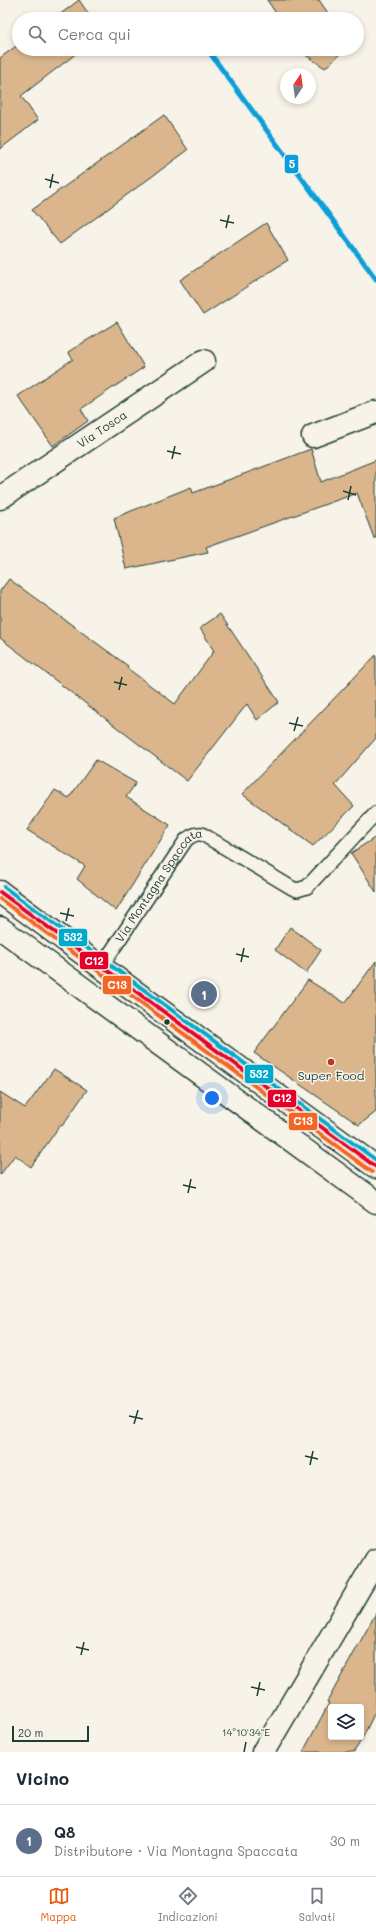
<!DOCTYPE html>
<html lang="it">
<meta charset="utf-8">
<style>
:root{--surface:#fff;--page:#f2f2f3;--text:#1f2937;--muted:#747a83;--line:#e0e1e3;--accent:#ea580c}
body{margin:0;font-family:Mali,sans-serif;background:var(--page);color:var(--text)}
.controls{position:absolute;right:12px;bottom:12px;display:grid;overflow:hidden;border-radius:4px;box-shadow:0 2px 6px #0003}
.controls button{width:36px;height:36px;display:grid;place-items:center;padding:0;border:0;border-bottom:1px solid var(--line);background:var(--surface);color:var(--text);font:20px sans-serif}
.compass{position:absolute;left:280px;top:68px;width:36px;height:36px;border-radius:50%;background:var(--surface);box-shadow:0 2px 6px #0003;rotate:13deg}
.scale{position:absolute;left:12px;bottom:10px;width:77px;box-sizing:border-box;padding-left:4px;border:2px solid #1f3d34;border-top:0;font-size:11px;line-height:14px;white-space:nowrap;color:#1f3d34;-webkit-text-stroke:3px #f7f3e8;paint-order:stroke}
.you{position:absolute;left:212px;top:1098px;width:14px;height:14px;margin:-10px;border:3px solid #fff;border-radius:50%;background:#1a73e8;box-shadow:0 0 0 6px #1a73e833}
.badge{display:grid;place-items:center;width:26px;height:26px;border-radius:50%;background:var(--accent);color:#fff;font-size:13px;font-weight:700}
.pin{position:absolute;translate:-50% -50%;border:2px solid #fff;box-shadow:0 1px 4px #0006}
.list{margin:0;padding:0;list-style:none}
h2{display:flex;justify-content:space-between;align-items:center;height:52px;margin:0;padding:0 16px;font-size:17px}
h2 small{font-size:13px;font-weight:400;color:var(--muted)}
.list li{display:grid;grid-template-columns:26px 1fr auto;gap:12px;align-items:center;box-sizing:border-box;height:72px;padding:0 16px;border-top:1px solid var(--line)}
.list b{display:block;font-size:15px;white-space:nowrap}
.list p{margin:0;font-size:13px;white-space:nowrap;color:var(--muted)}
.list em{font-size:13px;font-style:normal;color:var(--muted)}
.icon{flex:none;width:22px;height:22px;fill:none;stroke:currentColor;stroke-width:2;stroke-linecap:round;stroke-linejoin:round}
.map{position:relative;flex:none;width:376px;height:1752px;overflow:hidden}
.search{position:absolute;background:var(--surface);box-shadow:0 2px 6px #0003;left:12px;right:12px;top:12px;height:44px;display:flex;align-items:center;gap:10px;box-sizing:border-box;padding:0 14px;border-radius:22px;color:var(--muted);font-size:15px}
.sheet{height:124px;background:var(--surface)}
nav{display:flex;justify-content:space-around;align-items:center;box-sizing:border-box;height:56px;border-top:1px solid var(--line);background:var(--surface);font-size:11px;color:var(--muted)}
nav a{display:grid;justify-items:center;gap:2px}
nav .on{color:var(--accent)}
.map>svg:first-child{display:block}
.building{fill:#dbb68d;stroke:#1f3d34;fill-rule:evenodd}
.lines{fill:none;stroke-linecap:round;stroke-linejoin:round}
.service-casing{stroke:#1f3d34;stroke-width:16}
.minor-casing{stroke:#1f3d34;stroke-width:25}
.secondary-casing{stroke:#1f3d34;stroke-width:25}
.service{stroke:#f7f3e8;stroke-width:13}
.minor{stroke:#f7f3e8;stroke-width:22}
.secondary{stroke:#f7f3e8;stroke-width:22}
.bus-1-casing{stroke:#f7f3e8;stroke-width:7}
.bus-2-casing{stroke:#f7f3e8;stroke-width:7}
.bus-3-casing{stroke:#f7f3e8;stroke-width:7}
.bus-1{stroke:#e4002b;stroke-width:4}
.bus-2{stroke:#f26522;stroke-width:4}
.bus-3{stroke:#00a9ce;stroke-width:4}
.rail-1-casing{stroke:#f7f3e8;stroke-width:8}
.rail-1{stroke:#0a9eda;stroke-width:5}
.ticks{fill:none;stroke:#1f3d34;stroke-width:1.5}
.bus-dot{fill:#1f3d34;stroke:#f7f3e8;stroke-width:1.5}
.poi-dot{fill:#c8321e;stroke:#f7f3e8;stroke-width:1.5}
.labels{text-anchor:middle;stroke-width:3;stroke-linejoin:round;paint-order:stroke}
.street-label{font-size:12px;fill:#1f3d34;stroke:#f7f3e8}
.poi-label{font-size:12px;fill:#1f3d34;stroke:#f7f3e8}
.ticks-label{font-size:10px;text-anchor:middle;fill:#1f3d34;stroke:#f7f3e8;stroke-width:3;stroke-linejoin:round;paint-order:stroke}
.line-badge{stroke:#f7f3e8;stroke-width:1.5}
.badge-label{font-size:11px;text-anchor:middle;font-weight:bold;fill:#fff}
</style>
<div class="map">
<svg width="376" height="1752" viewBox="0 0 376 1752">
<rect width="100%" height="100%" fill="#f7f3e8"/>
<filter id="ink" filterUnits="userSpaceOnUse"><feTurbulence type="fractalNoise" baseFrequency=".025" numOctaves="2"/><feDisplacementMap in="SourceGraphic" scale="8" xChannelSelector="R" yChannelSelector="G"/><feConvolveMatrix kernelMatrix="1 2 1 2 8 2 1 2 1" color-interpolation-filters="sRGB"/></filter>
<g filter="url(#ink)">
<path class="building" d="M79,0L92,19H54Z
M267,0H319L332,19H280Z
M19,44V49H82L21,96L38,120L0,149V58Z
M300,49H345L325,68L304,54Z
M164,115L188,150L60,244L32,210Z
M266,223L288,260L203,315L180,280Z
M117,322L144,367L81,409L88,421L53,446L18,396L73,359L68,352Z
M311,449L321,482L376,460V538H374L357,493L206,547L208,552L126,569L114,518L191,487L193,493Z
M9,579L128,666L127,668L175,704L214,651L200,628L220,614L279,702L257,720L247,704L187,781L0,638V591Z
M376,655V738L335,785L354,806L313,846L242,794Z
M96,760L136,783L126,797L170,825L116,911L77,879L85,866L27,830L55,790L69,798Z
M376,837V892L351,853Z
M290,927L321,950L306,973L275,950Z
M376,961V1112L359,1125L254,1053L308,980L345,1003Z
M54,1069L87,1090L62,1126L60,1125L31,1167L15,1155L0,1175V1092L25,1108Z
M376,1613V1710L362,1739L354,1752H303L329,1703L327,1702ZM331,1707H361V1737H331Z"/>
<g class="lines">
<g class="service-casing">
<g id="service">
<path id="s1" d="M101,967L186,840C191,836 196,833 202,834L292,888L297,890L307,887L376,813"/>
</g>
</g>
<g class="minor-casing">
<g id="minor">
<path d="M313,436L376,412"/>
<path id="s2" d="M0,498L204,361"/>
<path d="M263,1752L376,1560"/>
</g>
</g>
<g class="secondary-casing">
<path id="secondary" d="M0,892L101,967L376,1167
M0,928L376,1202"/>
</g>
<use href="#service" class="service"/>
<use href="#minor" class="minor"/>
<use href="#secondary" class="secondary"/>
<g class="bus-1-casing">
<path id="bus-1" d="M0,892L376,1167"/>
</g>
<g class="bus-2-casing">
<path id="bus-2" d="M0,899L372,1172"/>
</g>
<g class="bus-3-casing">
<path id="bus-3" d="M4,887L376,1160"/>
</g>
<use href="#bus-1" class="bus-1"/>
<use href="#bus-2" class="bus-2"/>
<use href="#bus-3" class="bus-3"/>
<g class="rail-1-casing">
<path id="rail-1" d="M207,49L376,279"/>
</g>
<use href="#rail-1" class="rail-1"/>
</g>
</g>
<path class="ticks" d="M45,179L59,183M50,188L53,174M220,220L234,223M226,228L229,215M167,451L181,454M172,459L175,446M343,491L356,495M348,500L351,486M114,682L127,685M119,690L122,677M289,723L303,726M294,731L298,717M60,913L74,916M66,921L69,908M236,954L249,957M241,962L244,948M183,1185L196,1188M188,1193L191,1179M129,1416L143,1419M134,1424L138,1410M305,1456L318,1459M310,1465L313,1451M76,1647L89,1650M81,1655L84,1642M251,1687L265,1690M257,1696L260,1682M244,1752L246,1742"/>
<circle class="bus-dot" cx="167" cy="1022" r="3.5"/>
<circle class="poi-dot" cx="331" cy="1062" r="4"/>
<g class="labels">
<g class="street-label">
<text dy="4" stroke="none"><textPath href="#s2" startOffset="123">Via Tosca</textPath></text>
<text dy="4" stroke="none"><textPath href="#s1" startOffset="101">Via Montagna Spaccata</textPath></text>
</g>
<g class="poi-label">
<text x="331" y="1080">Super Food</text>
</g>
</g>
<g class="ticks-label">
<text x="246" y="1736">14°10'34"E</text>
</g>
<g class="line-badge">
<rect x="284" y="154" width="15" height="20" rx="4" fill="#0a9eda"/>
<rect x="58" y="928" width="30" height="19" rx="4" fill="#00a9ce"/>
<rect x="79" y="951" width="30" height="19" rx="4" fill="#e4002b"/>
<rect x="102" y="975" width="30" height="20" rx="4" fill="#f26522"/>
<rect x="244" y="1064" width="30" height="20" rx="4" fill="#00a9ce"/>
<rect x="267" y="1089" width="30" height="19" rx="4" fill="#e4002b"/>
<rect x="288" y="1112" width="30" height="19" rx="4" fill="#f26522"/>
</g>
<g class="badge-label">
<text x="292" y="168">5</text>
<text x="73" y="941">532</text>
<text x="94" y="965">C12</text>
<text x="117" y="989">C13</text>
<text x="259" y="1078">532</text>
<text x="282" y="1102">C12</text>
<text x="303" y="1125">C13</text>
</g>
</svg>
<div class="controls">
<button><svg class="icon" aria-label="layers" viewBox="0 0 24 24"><path d="M12 4l9 5-9 5-9-5zM3 14l9 5 9-5"/></svg></button>
</div>
<svg class="compass" viewBox="-18 -18 36 36"><path d="M0-13l5 13h-10z" fill="#e53935"/><path d="M0 13l5-13h-10z" fill="#747a83"/></svg>
<div class="scale">20 m</div>
<div class="you"></div>
<div class="pin badge" style="left:204px;top:994px;background:#5c6f8a">1</div>
<div class="search"><svg class="icon" aria-label="search" viewBox="0 0 24 24"><circle cx="10" cy="10" r="6"/><path d="M15 15l6 6"/></svg>Cerca qui</div>
</div>
<section class="sheet">
<h2>Vicino<small></small></h2>
<ul class="list">
<li><span class="badge" style="background:#5c6f8a">1</span><div><b>Q8</b><p>Distributore · Via Montagna Spaccata</p></div><em>30 m</em></li>
</ul>
</section>
<nav>
<a class="on"><svg class="icon" aria-label="map" viewBox="0 0 24 24"><path d="M3 6l6-2 6 2 6-2v14l-6 2-6-2-6 2zM9 4v14M15 6v14"/></svg>Mappa</a>
<a><svg class="icon" aria-label="directions" viewBox="0 0 24 24"><path d="M12 3l9 9-9 9-9-9zM9 14v-3h6M13 9l2 2-2 2"/></svg>Indicazioni</a>
<a><svg class="icon" aria-label="saved" viewBox="0 0 24 24"><path d="M7 4h10v16l-5-4-5 4z"/></svg>Salvati</a>
</nav>
